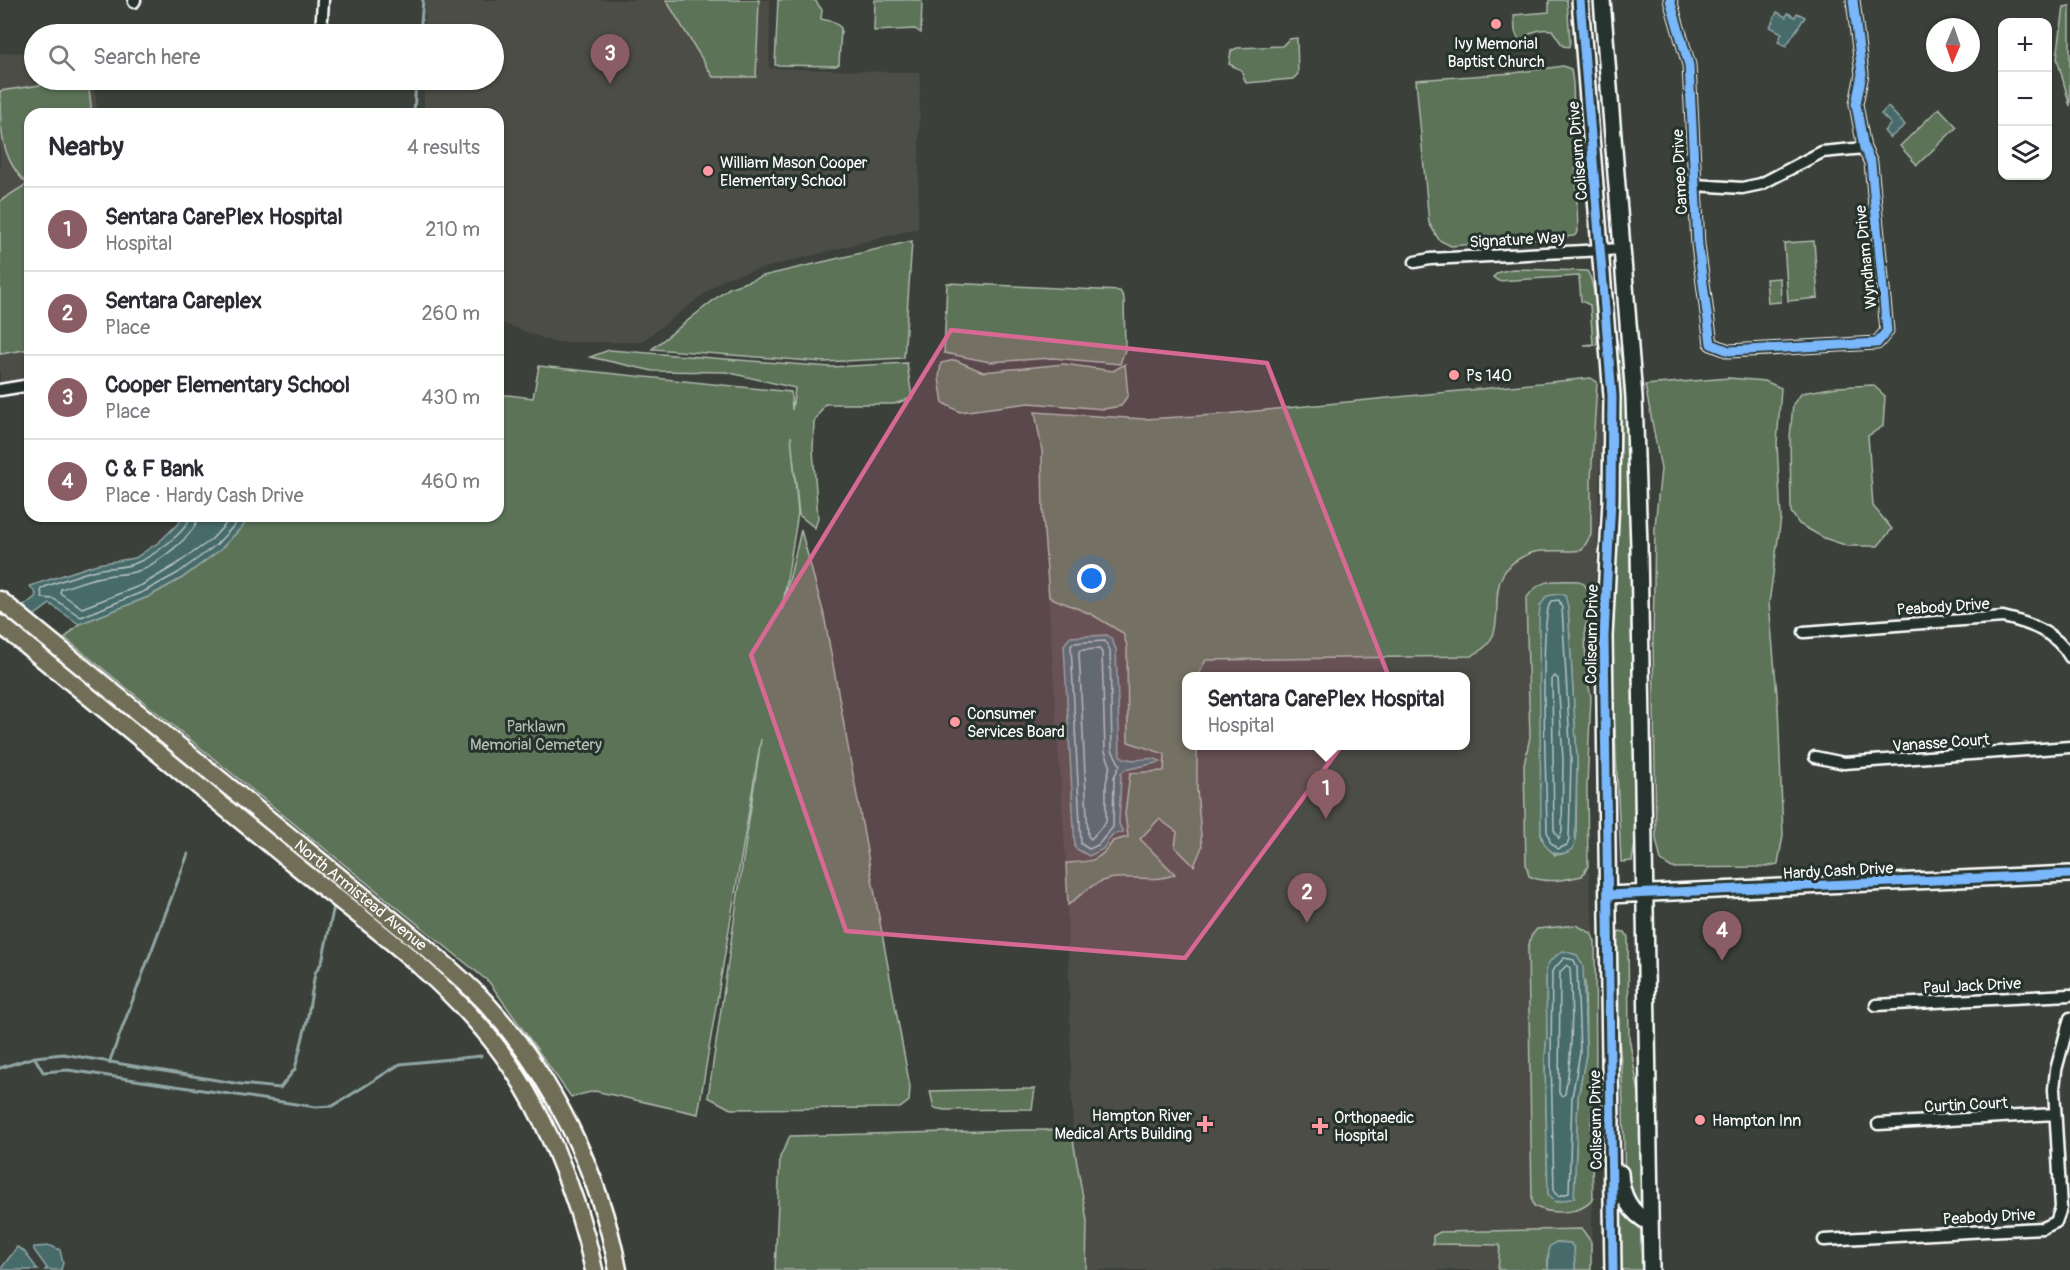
<!DOCTYPE html>
<meta charset="utf-8">
<style>
:root{--surface:#fff;--page:#f2f2f3;--text:#2b2b33;--muted:#7c7c81;--line:#e1e1e2;--accent:#8a5d65}
body{margin:0;font-family:Pangolin,sans-serif;background:var(--page);color:var(--text)}
.controls{position:absolute;right:18px;top:18px;display:grid;overflow:hidden;border-radius:12px;box-shadow:0 2px 4px #0004}
.controls button{width:54px;height:54px;display:grid;place-items:center;padding:0;border:0;border-bottom:2px solid var(--line);background:var(--surface);color:var(--text);font:30px sans-serif}
.compass{position:absolute;left:1926px;top:18px;width:54px;height:54px;border-radius:50%;background:var(--surface);box-shadow:0 2px 4px #0004;rotate:182deg}
.you{position:absolute;left:1092px;top:579px;width:21px;height:21px;margin:-15px;border:4px solid #fff;border-radius:50%;background:#1a73e8;box-shadow:0 0 0 9px #1a73e833}
.badge{display:grid;place-items:center;width:39px;height:39px;border-radius:50%;background:var(--accent);color:#fff;font-size:20px;font-weight:700}
.pin{position:absolute;translate:-50% -50px;filter:drop-shadow(0 2px 3px #0008)}
.pin::after{content:'';position:absolute;top:32px;width:21px;height:18px;background:inherit;clip-path:polygon(0 0,100% 0,50% 100%)}
.popup{position:absolute;left:1182px;top:672px;width:288px;height:78px;box-sizing:border-box;display:grid;place-content:center;border-radius:12px;background:var(--surface);filter:drop-shadow(0 2px 4px #0005);font-size:20px;white-space:nowrap;color:var(--muted)}
.popup b{font-size:22px;color:var(--text)}
.popup::after{content:'';position:absolute;left:50%;top:100%;margin-left:-12px;border:12px solid transparent;border-top-color:var(--surface)}
.list{margin:0;padding:0;list-style:none}
h2{display:flex;justify-content:space-between;align-items:center;height:78px;margin:0;padding:0 24px;font-size:26px}
h2 small{font-size:20px;font-weight:400;color:var(--muted)}
.list li{display:grid;grid-template-columns:39px 1fr auto;gap:18px;align-items:center;box-sizing:border-box;height:84px;padding:0 24px;border-top:2px solid var(--line)}
.list b{display:block;font-size:22px;white-space:nowrap}
.list p{margin:0;font-size:20px;white-space:nowrap;color:var(--muted)}
.list em{font-size:20px;font-style:normal;color:var(--muted)}
.icon{flex:none;width:33px;height:33px;fill:none;stroke:currentColor;stroke-width:2;stroke-linecap:round;stroke-linejoin:round}
.map{position:relative;flex:none;width:2070px;height:1270px;overflow:hidden}
.search{position:absolute;background:var(--surface);box-shadow:0 2px 4px #0004;left:24px;top:24px;width:480px;height:66px;display:flex;align-items:center;gap:15px;box-sizing:border-box;padding:0 21px;border-radius:33px;color:var(--muted);font-size:22px}
.panel{position:absolute;background:var(--surface);box-shadow:0 2px 4px #0004;left:24px;top:108px;width:480px;height:414px;border-radius:18px}
.map>svg:first-child{display:block}
.built{fill:#4d4d47;fill-rule:evenodd}
.green{fill:#5c7358;stroke:#aeb9ac;stroke-width:1.5;fill-rule:evenodd}
.water{fill:#476b6a;stroke:#91a6a6;stroke-width:1.5}
.lines{fill:none;stroke-linecap:round;stroke-linejoin:round}
.shore{stroke:#b5c4c3;stroke-width:1.5}
.stream{stroke:#91a6a6;stroke-width:3}
.street-casing{stroke:#fff;stroke-width:15}
.secondary-casing{stroke:#fff;stroke-width:20}
.primary-casing{stroke:#fff;stroke-width:21}
.street{stroke:#26332d;stroke-width:10}
.secondary{stroke:#26332d;stroke-width:15}
.primary{stroke:#716e59;stroke-width:16}
.cycleway-casing{stroke:#26332d;stroke-width:13}
.cycleway{stroke:#7ab7fb;stroke-width:9}
.marked{fill:#d76994;fill-opacity:0.2;stroke:#d76994;stroke-width:4.5;stroke-linejoin:round}
.poi-dot{fill:#ff9aa2;stroke:#26332d;stroke-width:2}
.labels{text-anchor:middle;stroke-width:6;stroke-linejoin:round;paint-order:stroke}
.poi-label{font-size:16px;fill:#fff;stroke:#26332d;text-anchor:start}
.street-label{font-size:16px;fill:#fff;stroke:#26332d}
.park-label{font-size:16px;fill:#b6c0b4;stroke:#26332d}
</style>
<div class="map">
<svg width="2070" height="1270" viewBox="0 0 2070 1270">
<rect width="100%" height="100%" fill="#3b403a"/>
<filter id="ink" filterUnits="userSpaceOnUse"><feTurbulence type="fractalNoise" baseFrequency=".0167" numOctaves="2"/><feDisplacementMap in="SourceGraphic" scale="12" xChannelSelector="R" yChannelSelector="G"/><feConvolveMatrix kernelMatrix="1 2 1 2 8 2 1 2 1" color-interpolation-filters="sRGB"/></filter>
<g filter="url(#ink)">
<path class="built" d="M425,0H770L769,68L920,73L918,228L725,278L641,342H553L498,321V114H424V80H494V34H425Z
M30,52L34,80H93L98,114H30V380L0,384V53Z
M1591,378L1597,382L1601,417L1596,585L1585,628V646L1586,675L1591,696L1587,785L1588,866L1596,964V1078L1591,1119L1593,1188L1591,1270H1086L1087,1221L1073,1140L1066,863L1043,519L1042,451L1035,412L1144,419L1215,415ZM1186,676H1466V746H1186Z"/>
<path class="green" d="M666,0H759L756,77H713Z
M778,0H815L822,10L821,19L834,22L841,28L839,64L836,66L775,65Z
M875,0H922L921,33L915,29L874,31Z
M1549,0H1567L1570,41L1569,47L1563,46L1552,30C1538,28 1529,32 1520,44L1515,31L1514,15L1549,12Z
M2070,6V106L2057,58L2064,7Z
M1297,38L1298,74L1293,79L1246,83L1241,70L1229,64L1231,51L1237,48L1282,46L1289,39Z
M1563,66L1571,69L1573,83L1578,232L1574,236L1451,246L1439,240L1429,223L1416,80L1514,73Z
M75,80L89,89L92,114H30V349L0,354V201L27,184C0,158 0,127 0,91Z
M1939,108L1957,127L1917,165L1900,146Z
M912,241L904,358L824,362L652,349L729,288L763,276Z
M1814,241L1818,298L1788,301L1784,243Z
M1513,269L1587,271C1596,283 1598,330 1597,345H1584L1593,344L1590,305L1581,301L1579,276L1498,281L1493,277L1499,272Z
M1780,278L1781,302L1768,303L1766,279Z
M947,283L1120,291L1124,298L1125,350L1120,364L1053,358L990,362L944,353Z
M1616,336L1623,364L1628,416L1635,843L1632,861L1621,862L1612,663L1621,435Z
M609,350L831,367L907,363L912,398L894,404H825L814,422L813,450L818,518L815,528L799,515L791,436L798,513L782,610L801,530L824,615L910,1087L909,1101L900,1108L731,1109L708,1097L761,739L698,1114L595,1091L571,1097L489,982L65,638L79,624L148,597L182,578L221,549L252,516H498V394L533,398L539,366L791,392L792,410L795,388L726,372L653,371L590,357Z
M955,360L983,372L1064,364L1113,371L1125,364L1128,395L1121,406L1104,409L1029,403L960,412L943,403L939,378L941,363Z
M1591,378L1597,382L1591,479V535L1582,550C1566,553 1545,548 1531,553C1467,577 1524,633 1471,656L1206,660L1197,676H1186V746H1197V790L1202,847L1194,866L1175,847L1177,832L1159,819L1140,839L1175,874C1154,884 1131,874 1108,879C1092,883 1081,895 1068,905L1066,863C1091,862 1099,862 1113,841L1128,837L1125,814L1130,773L1164,771L1165,754L1128,742L1127,646L1123,633L1091,614L1049,597L1043,519L1042,451L1035,412L1144,419L1215,415Z
M1729,378L1765,381L1781,388L1777,444L1781,518L1769,603L1778,706L1783,835L1778,864L1765,867L1672,868L1661,861L1656,839L1653,639L1655,526L1661,469L1645,385Z
M1873,385L1885,396L1883,426L1868,436L1873,506L1892,529L1878,546H1848L1824,538L1799,524L1791,512L1790,437L1793,404L1802,393L1837,387Z
M1579,581L1585,585L1593,600L1585,628L1586,675L1591,696L1587,785L1588,866L1582,876C1564,880 1546,884 1529,876L1526,864L1524,765L1530,737L1526,599C1540,577 1555,581 1579,581ZM1540,606L1568,607L1577,760L1576,831C1575,844 1570,855 1555,855L1541,838V831Z
M1576,925L1591,933L1595,942L1596,1078L1591,1119L1593,1199C1581,1215 1551,1215 1534,1206L1532,1200L1528,949L1531,936L1537,929ZM1557,955L1585,982L1586,1054L1578,1097L1574,1198L1556,1202L1548,1195L1545,1058L1547,1036L1546,969Z
M1619,931L1625,932L1628,937L1629,1038L1641,1105L1643,1197L1642,1202L1637,1203L1625,1184L1622,1072L1616,1009V951Z
M1009,1089H1035L1032,1109L945,1110L934,1108L930,1091Z
M1024,1130H1062L1073,1140L1087,1221L1086,1270H775L780,1157L790,1136Z
M1619,1202L1641,1230L1643,1270H1621Z
M1582,1229L1591,1242V1270H1575L1574,1248L1570,1243L1556,1242L1548,1256V1270H1498L1500,1245L1433,1244V1236L1440,1232Z"/>
<path class="water" d="M1777,12L1786,17L1788,13L1795,17L1797,13L1805,17L1786,46L1778,42L1782,33L1770,27Z
M1888,107L1905,125L1890,138L1884,131L1891,124L1881,114Z
M186,516H252L221,549L182,578L148,597L79,624L50,604L0,641V625L35,597L36,594L30,586L97,564L135,558L159,542Z
M1559,594L1565,595L1568,607L1577,760L1575,842L1573,849C1556,860 1543,850 1541,831L1539,618L1540,606L1547,596Z
M1107,635L1111,638L1116,649L1120,755C1132,766 1153,753 1161,762L1124,770L1121,774L1119,824L1123,832L1112,835L1103,849L1089,856L1075,848L1064,645L1070,637Z
M1563,951L1577,955L1583,966L1586,1054L1578,1097L1574,1198L1556,1202L1548,1195L1545,1058L1547,1036L1546,969L1550,961Z
M1556,1242L1570,1243L1574,1248L1575,1270H1548L1549,1247Z
M51,1246L60,1250L63,1263L61,1270H45L47,1268L34,1250V1247Z
M17,1247L24,1251L38,1270H0Z"/>
<g class="lines">
<path class="shore" d="M190,516C189,531 150,558 136,563C125,568 112,567 100,569C82,573 64,580 47,586L41,589L42,598L54,599L81,617L145,591L178,573L216,545L243,516
M198,516C197,535 155,565 138,571C126,575 114,574 101,577C88,579 74,585 61,589L60,593L82,608L142,585L174,566L211,540L233,516
M1559,600L1562,608L1571,760L1569,840L1567,845L1558,849L1550,842L1547,831C1547,797 1538,618 1551,601Z
M1105,641L1110,650L1112,750L1120,765L1114,777L1113,827L1098,845L1089,849L1081,844L1071,646L1073,643Z
M1099,649L1102,652L1105,751L1110,765L1106,783V822L1091,839L1088,836L1079,652L1081,650Z
M1555,676L1558,679L1563,760L1562,831L1559,839L1554,830L1552,679Z
M1564,958L1574,960L1577,967L1580,1053L1572,1097L1569,1193L1558,1196L1554,1192L1551,1059L1552,971Z
M1567,965L1570,968C1573,1011 1573,1052 1565,1094L1562,1096L1559,1093L1560,972Z"/>
<path class="stream" d="M420,34L423,0
M414,114L416,80
M35,1058L43,1072L68,1070L316,1107L333,1106L400,1064L481,1056
M109,1063L188,854
M0,1068L35,1057L63,1054L240,1084L280,1088L295,1069L307,1021L315,973L322,962L334,906"/>
<g class="street-casing">
<path id="street" d="M1670,0L1689,65L1698,245L1711,344L1729,351L1877,343L1887,331L1871,163L1864,148L1856,104L1862,74L1853,0
M134,2L135,0
M321,34L323,0
M1695,185L1742,188L1761,184L1822,152L1864,148
M1415,262L1430,259L1622,249
M0,390L30,385
M1804,632L2003,617C2029,623 2056,632 2070,657
M1815,757L1844,763L2070,747
M1876,1005L2070,995
M1878,1124L2055,1114
M1824,1240L2043,1228L2056,1222L2061,1208L2054,1089L2056,1070L2070,1018"/>
</g>
<g class="secondary-casing">
<path id="secondary" d="M1580,0L1612,396L1611,500L1604,636L1613,1270
M1602,0L1634,397L1639,546L1651,1270
M1608,895L2070,874
M1620,1173C1621,1196 1630,1213 1650,1223"/>
</g>
<g class="primary-casing">
<g id="primary">
<path id="s1" d="M0,600L424,946C444,964 466,982 485,1002C552,1075 600,1173 618,1270"/>
<path d="M0,624C100,705 199,787 299,868C366,922 441,975 494,1043C542,1104 578,1195 594,1270"/>
</g>
</g>
<use href="#street" class="street"/>
<use href="#secondary" class="secondary"/>
<use href="#primary" class="primary"/>
<g class="cycleway-casing">
<path id="cycleway" d="M1580,0L1612,396L1611,500L1604,636L1613,1270
M1670,0L1689,65L1698,245L1711,344L1729,351L1877,343L1887,331L1871,163L1864,148L1856,104L1862,74L1853,0
M1608,895L2070,874"/>
</g>
<use href="#cycleway" class="cycleway"/>
</g>
</g>
<path class="marked" d="M951,330L1267,363L1390,680L1185,958L846,931L751,655Z"/>
<g class="poi-dot">
<circle cx="1496" cy="24" r="6"/>
<circle cx="708" cy="171" r="6"/>
<circle cx="1454" cy="375" r="6"/>
<circle cx="955" cy="722" r="6"/>
<circle cx="1700" cy="1120" r="6"/>
<path d="M1202 1115h6v6h6v6h-6v6h-6v-6h-6v-6h6z"/>
<path d="M1317 1117h6v6h6v6h-6v6h-6v-6h-6v-6h6z"/>
</g>
<g class="labels">
<g class="poi-label">
<text x="1496" y="49" text-anchor="middle">Ivy Memorial<tspan x="1496" dy="18">Baptist Church</tspan></text>
<text x="720" y="168">William Mason Cooper<tspan x="720" dy="18">Elementary School</tspan></text>
<text x="1466" y="381">Ps 140</text>
<text x="967" y="719">Consumer<tspan x="967" dy="18">Services Board</tspan></text>
<text x="1192" y="1121" text-anchor="end">Hampton River<tspan x="1192" dy="18">Medical Arts Building</tspan></text>
<text x="1334" y="1123">Orthopaedic<tspan x="1334" dy="18">Hospital</tspan></text>
<text x="1712" y="1126">Hampton Inn</text>
</g>
<g class="street-label">
<text transform="translate(1577 151) rotate(-95)" y="6">Coliseum Drive</text>
<text transform="translate(1679 172) rotate(-93)" y="6">Cameo Drive</text>
<text transform="translate(1517 239) rotate(-3)" y="6">Signature Way</text>
<text transform="translate(1865 257) rotate(-96)" y="6">Wyndham Drive</text>
<text transform="translate(1943 606) rotate(-4)" y="6">Peabody Drive</text>
<text transform="translate(1591 634) rotate(-89)" y="6">Coliseum Drive</text>
<text transform="translate(1941 742) rotate(-4)" y="6">Vanasse Court</text>
<text transform="translate(1838 870) rotate(-3)" y="6">Hardy Cash Drive</text>
<text dy="6" stroke="none"><textPath href="#s1" startOffset="466">North Armistead Avenue</textPath></text>
<text transform="translate(1972 985) rotate(-3)" y="6">Paul Jack Drive</text>
<text transform="translate(1966 1104) rotate(-3)" y="6">Curtin Court</text>
<text transform="translate(1595 1120) rotate(-91)" y="6">Coliseum Drive</text>
<text transform="translate(1989 1216) rotate(-3)" y="6">Peabody Drive</text>
</g>
<g class="park-label">
<text x="536" y="732">Parklawn<tspan x="536" dy="18">Memorial Cemetery</tspan></text>
</g>
</g>
</svg>
<div class="controls">
<button>+</button>
<button>−</button>
<button><svg class="icon" aria-label="layers" viewBox="0 0 24 24"><path d="M12 4l9 5-9 5-9-5zM3 14l9 5 9-5"/></svg></button>
</div>
<svg class="compass" viewBox="-18 -18 36 36"><path d="M0-13l5 13h-10z" fill="#e53935"/><path d="M0 13l5-13h-10z" fill="#7c7c81"/></svg>
<div class="you"></div>
<div class="pin badge" style="left:1326px;top:819px">1</div>
<div class="popup"><b>Sentara CarePlex Hospital</b>Hospital</div>
<div class="pin badge" style="left:1307px;top:923px">2</div>
<div class="pin badge" style="left:610px;top:84px">3</div>
<div class="pin badge" style="left:1722px;top:961px">4</div>
<div class="search"><svg class="icon" aria-label="search" viewBox="0 0 24 24"><circle cx="10" cy="10" r="6"/><path d="M15 15l6 6"/></svg>Search here</div>
<section class="panel">
<h2>Nearby<small>4 results</small></h2>
<ul class="list">
<li><span class="badge">1</span><div><b>Sentara CarePlex Hospital</b><p>Hospital</p></div><em>210 m</em></li>
<li><span class="badge">2</span><div><b>Sentara Careplex</b><p>Place</p></div><em>260 m</em></li>
<li><span class="badge">3</span><div><b>Cooper Elementary School</b><p>Place</p></div><em>430 m</em></li>
<li><span class="badge">4</span><div><b>C &amp; F Bank</b><p>Place · Hardy Cash Drive</p></div><em>460 m</em></li>
</ul>
</section>
</div>
